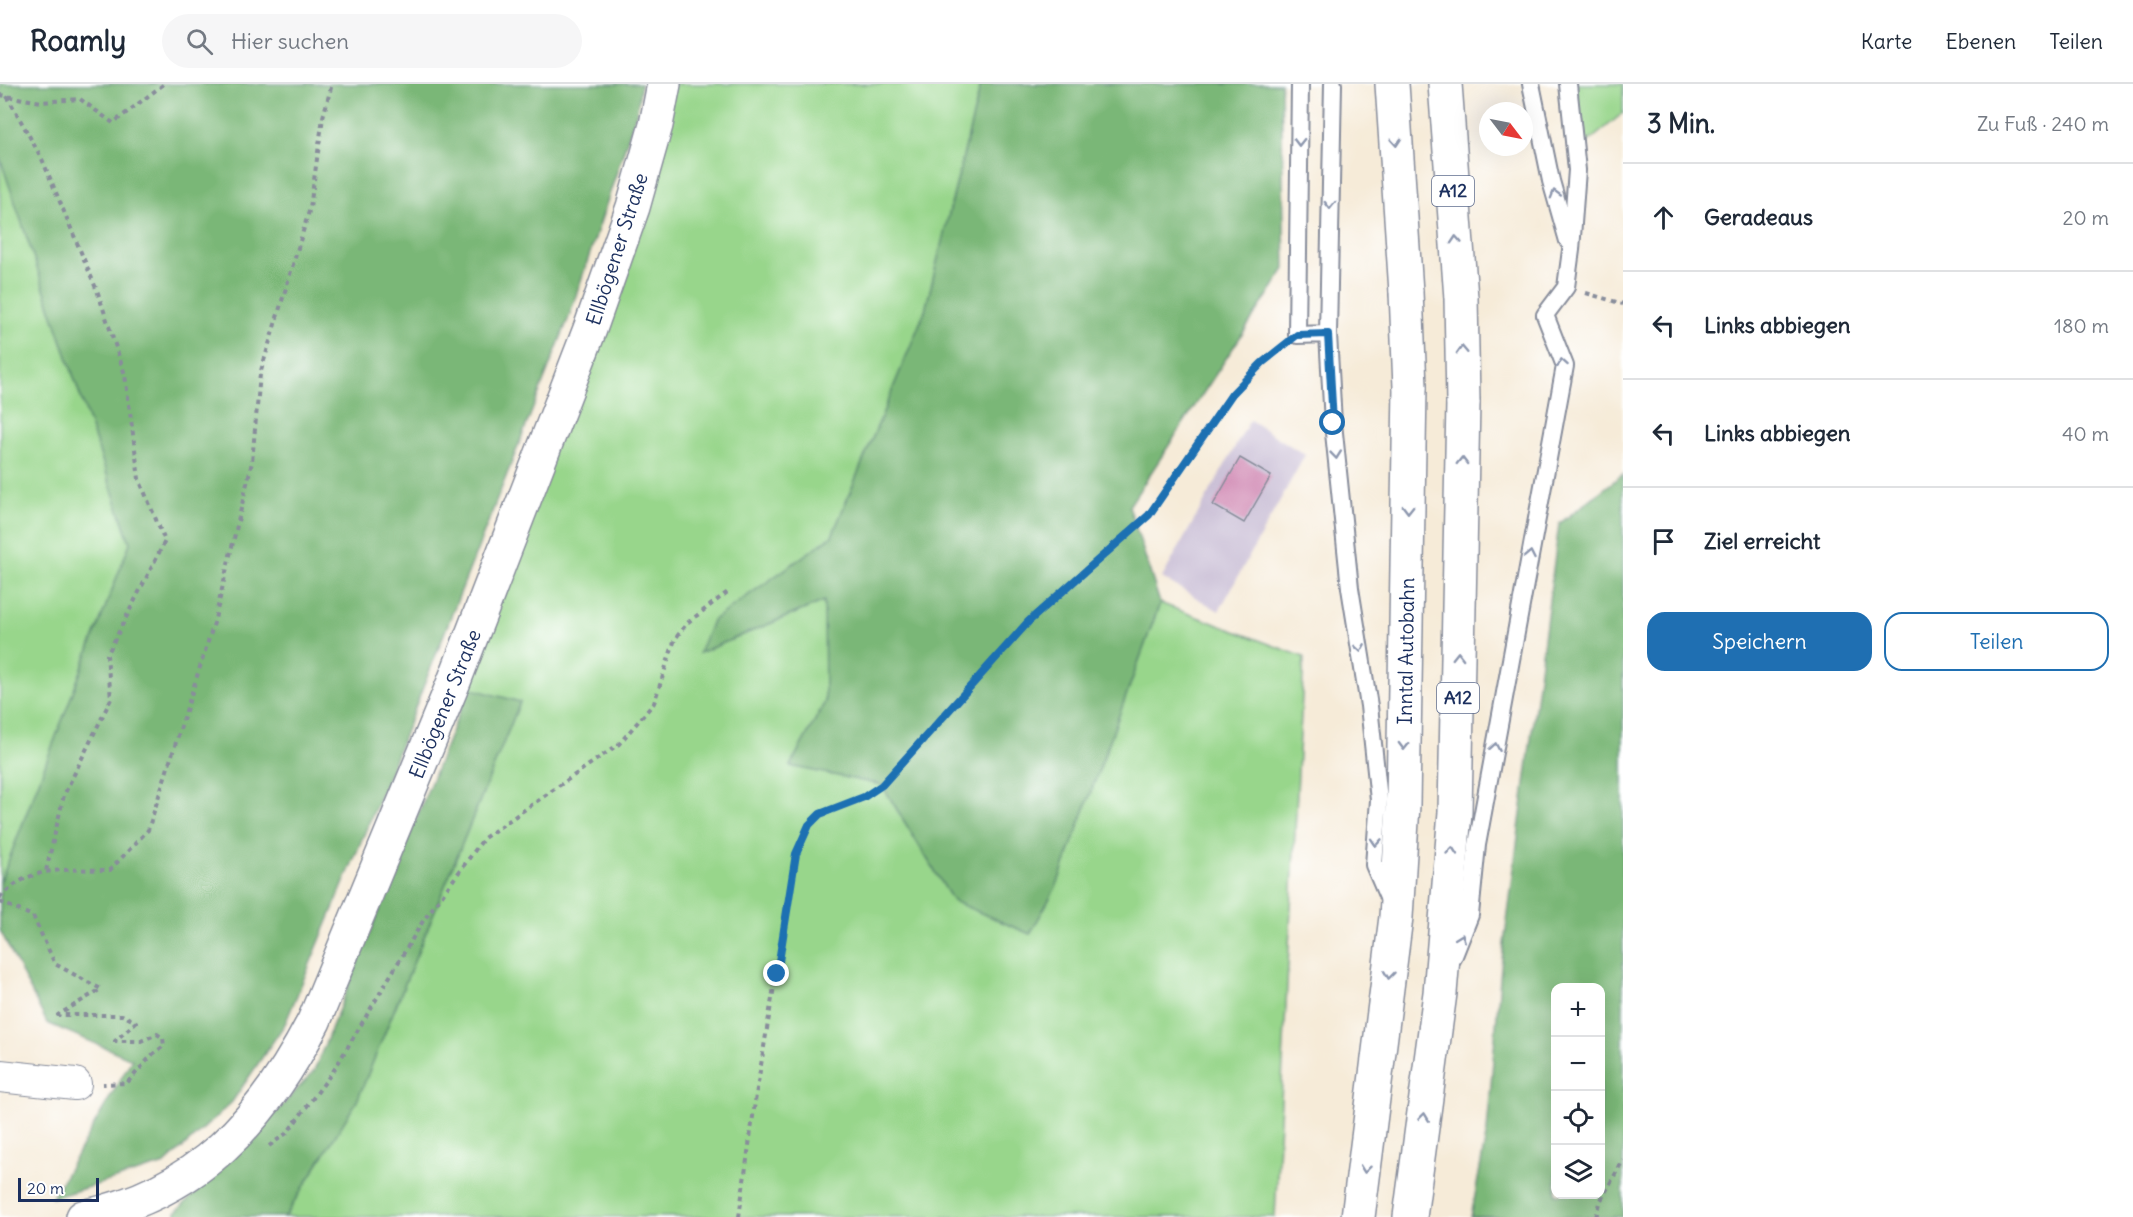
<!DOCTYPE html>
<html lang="de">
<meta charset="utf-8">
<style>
:root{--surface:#fff;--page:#f6f6f7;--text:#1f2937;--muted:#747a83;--line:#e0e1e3;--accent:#1f6fb2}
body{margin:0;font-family:Delius,sans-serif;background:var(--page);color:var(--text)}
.controls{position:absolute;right:18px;bottom:18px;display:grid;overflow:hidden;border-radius:12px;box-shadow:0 6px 24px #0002}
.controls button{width:54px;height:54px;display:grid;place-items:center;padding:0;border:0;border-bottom:2px solid var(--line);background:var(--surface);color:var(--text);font:30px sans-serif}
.compass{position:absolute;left:1479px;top:18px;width:54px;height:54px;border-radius:50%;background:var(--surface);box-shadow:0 6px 24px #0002;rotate:122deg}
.scale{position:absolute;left:18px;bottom:15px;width:81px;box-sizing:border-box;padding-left:6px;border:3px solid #1b2f5e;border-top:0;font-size:16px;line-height:21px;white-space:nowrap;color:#1b2f5e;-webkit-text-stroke:4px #fff;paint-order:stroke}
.stop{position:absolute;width:18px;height:18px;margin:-14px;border:4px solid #1f6fb2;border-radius:50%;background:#fff}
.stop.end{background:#1f6fb2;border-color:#fff;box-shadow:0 2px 6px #0008}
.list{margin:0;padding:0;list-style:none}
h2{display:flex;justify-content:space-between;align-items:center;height:78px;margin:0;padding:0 24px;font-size:26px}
h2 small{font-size:20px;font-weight:400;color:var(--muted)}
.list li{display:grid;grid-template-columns:39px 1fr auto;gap:18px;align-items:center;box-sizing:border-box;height:108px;padding:0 24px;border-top:2px solid var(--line)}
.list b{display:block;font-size:22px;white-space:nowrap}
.list em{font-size:20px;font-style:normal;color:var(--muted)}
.actions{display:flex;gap:12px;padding:18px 24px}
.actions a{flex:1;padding:14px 0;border:2px solid var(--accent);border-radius:18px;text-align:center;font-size:21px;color:var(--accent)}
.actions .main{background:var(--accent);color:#fff}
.icon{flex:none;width:33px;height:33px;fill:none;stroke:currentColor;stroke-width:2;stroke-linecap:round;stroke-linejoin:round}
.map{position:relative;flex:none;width:1623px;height:1133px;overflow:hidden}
header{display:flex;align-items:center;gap:36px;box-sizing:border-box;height:84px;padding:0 30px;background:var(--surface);border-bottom:2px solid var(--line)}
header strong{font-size:28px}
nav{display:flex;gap:33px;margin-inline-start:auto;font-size:21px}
.search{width:420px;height:54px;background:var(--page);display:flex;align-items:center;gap:15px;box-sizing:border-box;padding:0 21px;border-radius:33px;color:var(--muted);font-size:22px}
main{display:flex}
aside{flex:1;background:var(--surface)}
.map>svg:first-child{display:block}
.industrial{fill:#cabfd6}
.green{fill:#98d68b;stroke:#5a8274;stroke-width:1.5}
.forest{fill:#7ab777;stroke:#4a736a;stroke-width:1.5;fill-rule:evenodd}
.building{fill:#d595bb}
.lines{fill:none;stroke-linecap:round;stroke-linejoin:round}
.lane-casing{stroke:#888d9b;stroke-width:20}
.street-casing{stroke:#888d9b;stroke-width:34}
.secondary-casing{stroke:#888d9b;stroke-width:36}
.highway-casing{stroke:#888d9b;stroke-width:36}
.path{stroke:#888d9b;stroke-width:4;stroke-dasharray:4.5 4.5;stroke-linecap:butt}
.lane{stroke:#fff;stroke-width:16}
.street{stroke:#fff;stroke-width:32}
.secondary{stroke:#fff;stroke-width:33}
.highway{stroke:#fff;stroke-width:33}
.highway-bridge-casing{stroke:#888d9b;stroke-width:36;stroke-linecap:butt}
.highway-bridge{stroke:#fff;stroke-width:33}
.oneway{stroke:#8d97ae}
.route{stroke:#1f6fb2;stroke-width:8}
.labels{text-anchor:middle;stroke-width:6;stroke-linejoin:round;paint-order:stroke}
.shield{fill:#fff;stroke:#5f6d8e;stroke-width:1.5}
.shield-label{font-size:18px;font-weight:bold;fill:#1b2f5e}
.street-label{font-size:20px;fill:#1b2f5e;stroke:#fff}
</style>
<header>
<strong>Roamly</strong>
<div class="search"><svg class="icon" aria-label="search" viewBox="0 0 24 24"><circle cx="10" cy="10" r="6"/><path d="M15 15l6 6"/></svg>Hier suchen</div>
<nav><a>Karte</a><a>Ebenen</a><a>Teilen</a></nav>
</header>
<main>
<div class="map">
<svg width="1623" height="1133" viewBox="0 0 1623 1133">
<rect width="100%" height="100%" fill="#fff"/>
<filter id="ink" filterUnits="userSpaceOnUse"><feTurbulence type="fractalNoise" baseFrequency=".0167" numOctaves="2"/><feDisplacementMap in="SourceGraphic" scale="12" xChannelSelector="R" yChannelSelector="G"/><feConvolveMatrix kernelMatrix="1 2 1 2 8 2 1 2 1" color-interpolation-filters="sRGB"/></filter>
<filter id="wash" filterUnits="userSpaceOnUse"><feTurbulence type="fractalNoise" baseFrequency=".008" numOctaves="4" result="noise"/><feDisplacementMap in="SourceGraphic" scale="24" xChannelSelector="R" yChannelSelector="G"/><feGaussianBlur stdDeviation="1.35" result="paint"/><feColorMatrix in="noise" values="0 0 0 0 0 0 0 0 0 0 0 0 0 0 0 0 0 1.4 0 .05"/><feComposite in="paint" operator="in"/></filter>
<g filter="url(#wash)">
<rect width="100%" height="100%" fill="#f6ebd8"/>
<path class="industrial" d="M1250,336L1305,371L1219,527L1162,494Z"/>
<path class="green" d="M664,0H981L925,227L832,452L712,537L700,569L825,517V618L790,682L882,701L953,817L1030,850L1057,801L1160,519L1304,573L1275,1133H285L357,1017L520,618L453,600Z
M1575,0H1623V29L1581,64Z
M0,74L130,459L0,799Z"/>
<path class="forest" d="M0,0H641L637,27L569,233L381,710L285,940L232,1018L165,1080L52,1114L132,975L47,939L0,846V799L130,459L0,74Z
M981,0H1281L1285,185L1129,422L1160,519L1057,801L1030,850L953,817L882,701L790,682L825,618L824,517L699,569L712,537L832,452L925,227Z
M1623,390V1133H1471L1487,1047L1501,883L1559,440ZM1556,904H1600V1110H1556Z
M469,604L520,618L357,1017L285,1133H176V1128L254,1052L314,987Z"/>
<g id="blocks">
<path class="building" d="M1240,374L1271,392L1244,439L1213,421Z"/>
</g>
</g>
<g filter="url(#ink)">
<use href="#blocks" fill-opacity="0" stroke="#888d9b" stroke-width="1.5"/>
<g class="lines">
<g class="lane-casing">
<path id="lane" d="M1300,0L1297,251L1328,250
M1333,0L1328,250L1333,339L1350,504L1369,622L1379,716L1374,781L1390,818
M1531,0L1551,97L1568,157
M1453,874L1470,831L1477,761L1565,282L1545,231L1566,203L1571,166L1577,86L1568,0"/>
</g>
<g class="street-casing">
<path id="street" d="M0,992L75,1000"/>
</g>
<g class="secondary-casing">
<path id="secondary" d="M83,1133C197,1109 262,1038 314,937L453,600L590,245L633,123L656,41L664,0"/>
</g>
<g class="highway-casing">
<path id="highway" d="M1392,0L1406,208
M1445,0L1461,214
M1358,1133L1396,833L1403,721L1410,303
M1410,1133L1440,909L1455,728L1463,318"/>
</g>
<path class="path" d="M0,11L41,18L80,15L113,39L164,0
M7,12L42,75L98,209L125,291L139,395L165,457L107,571L111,615L64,711L46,787
M1586,209L1623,220
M0,814C30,780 68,786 110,786L148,746L214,539L252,378L260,290L310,124L323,33L332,0
M0,818L33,832L55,880L101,905L58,931H122L136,938L115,957H141L157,950L163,954L164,962L153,970L127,999L103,1000
M269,1062L287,1049L334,986L423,837L484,754L619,660L654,619L675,555L687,539L729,507
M739,1133L756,1011L796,770L809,741L820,730L864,713L882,701L1029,537L1149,431L1232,310L1262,279L1282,263
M1596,1133L1601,1116L1623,1076"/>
<use href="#lane" class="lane"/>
<use href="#street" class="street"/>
<use href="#secondary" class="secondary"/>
<use href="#highway" class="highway"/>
<g class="highway-bridge-casing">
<path id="highway-bridge" d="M1406,208L1410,303
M1461,214L1463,318"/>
</g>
<use href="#highway-bridge" class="highway-bridge"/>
</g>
<defs><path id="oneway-chevron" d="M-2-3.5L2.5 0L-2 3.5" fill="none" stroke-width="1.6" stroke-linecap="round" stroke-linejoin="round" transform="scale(1.5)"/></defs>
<g class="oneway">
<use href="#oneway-chevron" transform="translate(1299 58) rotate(91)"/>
<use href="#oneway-chevron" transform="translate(1396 58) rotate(86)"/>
<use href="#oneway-chevron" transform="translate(1555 110) rotate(-106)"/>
<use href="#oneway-chevron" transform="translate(1330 121) rotate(91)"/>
<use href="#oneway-chevron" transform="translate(1456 156) rotate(-94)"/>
<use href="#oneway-chevron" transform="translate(1462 266) rotate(-92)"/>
<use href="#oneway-chevron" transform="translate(1562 279) rotate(-100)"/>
<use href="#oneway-chevron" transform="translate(1336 371) rotate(84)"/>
<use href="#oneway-chevron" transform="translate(1462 377) rotate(-89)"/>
<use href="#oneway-chevron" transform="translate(1408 425) rotate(91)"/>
<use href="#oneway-chevron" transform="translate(1530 471) rotate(-79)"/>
<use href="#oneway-chevron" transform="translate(1360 564) rotate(81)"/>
<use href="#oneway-chevron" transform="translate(1458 572) rotate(-89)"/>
<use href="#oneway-chevron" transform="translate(1404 662) rotate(91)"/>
<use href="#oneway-chevron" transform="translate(1495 663) rotate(-80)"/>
<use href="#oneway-chevron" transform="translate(1376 758) rotate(94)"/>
<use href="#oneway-chevron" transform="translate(1452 767) rotate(-85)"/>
<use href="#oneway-chevron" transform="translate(1461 854) rotate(-69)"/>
<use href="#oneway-chevron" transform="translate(1389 891) rotate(97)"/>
<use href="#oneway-chevron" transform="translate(1424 1033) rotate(-83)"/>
<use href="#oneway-chevron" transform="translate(1365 1085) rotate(97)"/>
</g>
</g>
<g class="lines" filter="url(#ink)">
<path class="route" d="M777,890L796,770L809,741L820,730L864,713L882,701L1029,537L1149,431L1232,310L1262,279L1297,251L1328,250L1333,339"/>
</g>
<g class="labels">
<g class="shield">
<rect x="1432" y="92" width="42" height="30" rx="4.5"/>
<rect x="1437" y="599" width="42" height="30" rx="4.5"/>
</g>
<g class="shield-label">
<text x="1453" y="113">A12</text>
<text x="1458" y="620">A12</text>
</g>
<g class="street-label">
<text transform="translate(617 165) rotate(-72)" y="7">Ellbögener Straße</text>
<text transform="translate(1406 567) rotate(-89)" y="7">Inntal Autobahn</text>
<text transform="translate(445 620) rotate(-68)" y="7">Ellbögener Straße</text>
</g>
</g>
</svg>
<div class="controls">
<button>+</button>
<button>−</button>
<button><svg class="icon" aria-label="locate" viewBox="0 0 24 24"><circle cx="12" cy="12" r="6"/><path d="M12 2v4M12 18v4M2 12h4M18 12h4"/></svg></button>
<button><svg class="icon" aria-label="layers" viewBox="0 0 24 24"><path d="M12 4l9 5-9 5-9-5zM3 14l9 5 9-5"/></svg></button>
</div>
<svg class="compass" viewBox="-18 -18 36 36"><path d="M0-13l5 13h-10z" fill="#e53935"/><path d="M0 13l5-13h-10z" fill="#747a83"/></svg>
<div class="scale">20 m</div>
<div class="stop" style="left:1333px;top:339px"></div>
<div class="stop end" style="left:777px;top:890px"></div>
</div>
<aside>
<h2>3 Min.<small>Zu Fuß · 240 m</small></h2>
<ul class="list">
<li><svg class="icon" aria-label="ahead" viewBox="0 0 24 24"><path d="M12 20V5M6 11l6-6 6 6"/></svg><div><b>Geradeaus</b></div><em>20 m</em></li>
<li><svg class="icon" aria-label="left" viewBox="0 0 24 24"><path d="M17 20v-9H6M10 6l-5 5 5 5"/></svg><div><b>Links abbiegen</b></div><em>180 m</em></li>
<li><svg class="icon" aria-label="left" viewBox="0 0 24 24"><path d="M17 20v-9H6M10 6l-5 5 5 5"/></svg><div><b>Links abbiegen</b></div><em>40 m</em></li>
<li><svg class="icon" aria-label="arrive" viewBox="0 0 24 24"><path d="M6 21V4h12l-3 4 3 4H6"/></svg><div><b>Ziel erreicht</b></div></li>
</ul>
<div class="actions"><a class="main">Speichern</a><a>Teilen</a></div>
</aside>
</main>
